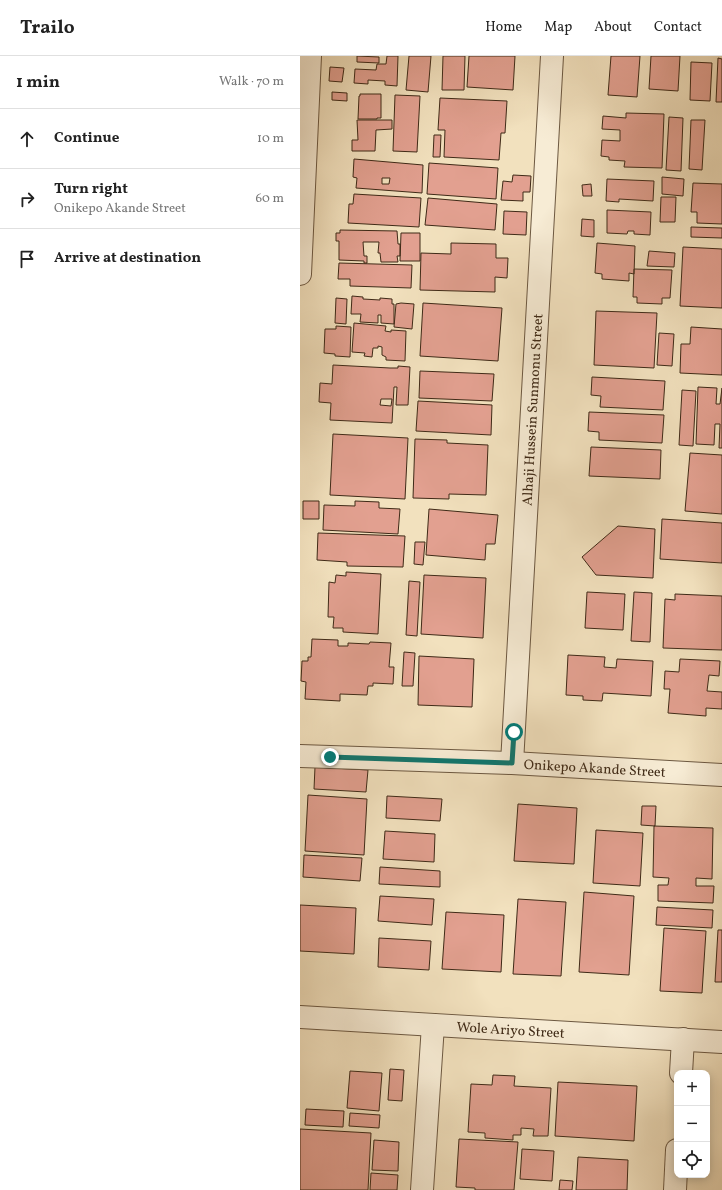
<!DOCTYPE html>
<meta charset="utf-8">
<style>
:root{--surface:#fff;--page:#f6f6f6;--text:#222;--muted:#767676;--line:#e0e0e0}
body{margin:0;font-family:Vollkorn,serif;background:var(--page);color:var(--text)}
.controls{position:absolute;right:12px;bottom:12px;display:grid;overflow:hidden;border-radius:8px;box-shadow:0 2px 10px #0003}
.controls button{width:36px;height:36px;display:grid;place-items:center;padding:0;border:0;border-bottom:1px solid var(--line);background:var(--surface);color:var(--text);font:20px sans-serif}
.stop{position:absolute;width:12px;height:12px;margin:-9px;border:3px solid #0f766e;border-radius:50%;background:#fff}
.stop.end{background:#0f766e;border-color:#fff;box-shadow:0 1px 4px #0008}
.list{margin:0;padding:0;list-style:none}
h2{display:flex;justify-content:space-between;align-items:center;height:52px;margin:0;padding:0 16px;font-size:17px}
h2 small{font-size:13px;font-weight:400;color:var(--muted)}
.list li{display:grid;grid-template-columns:26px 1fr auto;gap:12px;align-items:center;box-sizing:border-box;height:60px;padding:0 16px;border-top:1px solid var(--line)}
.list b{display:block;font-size:15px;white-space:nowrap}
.list p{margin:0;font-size:13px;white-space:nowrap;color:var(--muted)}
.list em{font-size:13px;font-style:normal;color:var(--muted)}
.icon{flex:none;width:22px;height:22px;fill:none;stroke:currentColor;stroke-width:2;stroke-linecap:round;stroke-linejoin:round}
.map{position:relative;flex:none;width:422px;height:1134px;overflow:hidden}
header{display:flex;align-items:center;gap:24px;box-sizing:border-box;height:56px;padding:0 20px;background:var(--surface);border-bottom:1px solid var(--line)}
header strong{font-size:19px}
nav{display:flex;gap:22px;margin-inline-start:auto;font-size:14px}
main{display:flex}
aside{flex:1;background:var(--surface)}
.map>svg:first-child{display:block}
.building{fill:#e2a090;stroke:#3f2a17;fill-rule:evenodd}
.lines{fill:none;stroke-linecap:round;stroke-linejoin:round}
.street-casing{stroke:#6c5841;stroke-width:24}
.street{stroke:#f7ecd5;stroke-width:22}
.route{stroke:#0f766e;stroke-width:5}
.labels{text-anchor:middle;stroke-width:4;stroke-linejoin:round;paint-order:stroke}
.street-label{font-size:14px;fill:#3f2a17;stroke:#f7ecd5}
</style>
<header>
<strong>Trailo</strong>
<nav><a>Home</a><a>Map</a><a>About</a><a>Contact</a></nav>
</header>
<main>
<aside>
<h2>1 min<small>Walk · 70 m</small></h2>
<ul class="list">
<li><svg class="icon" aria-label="ahead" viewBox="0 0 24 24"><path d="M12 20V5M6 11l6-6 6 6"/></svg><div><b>Continue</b></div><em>10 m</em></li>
<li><svg class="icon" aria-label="right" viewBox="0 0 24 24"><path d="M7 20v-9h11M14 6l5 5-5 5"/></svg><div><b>Turn right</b><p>Onikepo Akande Street</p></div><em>60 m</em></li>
<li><svg class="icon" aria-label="arrive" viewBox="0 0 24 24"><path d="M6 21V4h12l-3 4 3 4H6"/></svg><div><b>Arrive at destination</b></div></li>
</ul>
</aside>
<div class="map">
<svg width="422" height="1134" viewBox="0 0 422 1134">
<rect width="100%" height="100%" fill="#f2e1be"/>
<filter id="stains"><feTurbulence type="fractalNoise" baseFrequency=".005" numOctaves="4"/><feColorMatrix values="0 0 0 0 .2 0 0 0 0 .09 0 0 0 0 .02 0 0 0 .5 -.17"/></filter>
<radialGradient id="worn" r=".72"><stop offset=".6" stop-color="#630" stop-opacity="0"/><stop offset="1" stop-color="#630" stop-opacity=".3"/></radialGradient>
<path class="building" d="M57,0L79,1V7L57,6Z
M87,0H98L97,30L85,29V25L68,24V28L54,27L55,13L76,14L77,8H86Z
M109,0H131L128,36L106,34Z
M143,0H165L164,34H142Z
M169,0H215L213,34L167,31Z
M311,0H340L337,41L308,39Z
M351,0H380L378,35L349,33Z
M418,2L422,3V46H416Z
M391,6L412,7L410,45L390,44Z
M30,11L44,12L42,26L29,25Z
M32,36L47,37V45L32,44Z
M60,38H81V62H77V63H58L59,40H60Z
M95,39L120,40L117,96L93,95Z
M140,42L207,45L205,77H201L199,104L144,101L145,74H138Z
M326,57L364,58L362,112L324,111L325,105L309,104V101L301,100L302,84L320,85V74L302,73L303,60L326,62Z
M369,61L383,62L381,115L366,114Z
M57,64H92V73L76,74L75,95H52V84H58Z
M391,64H405L402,114L389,113Z
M134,79H141L140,101H133Z
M54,103L123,109L122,137L56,132L57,122L53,121ZM82,122H90L89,128H82Z
M129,107L198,112L196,143L127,138Z
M213,119L231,120L230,136H223V145L201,144L203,125L212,126Z
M362,121L384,123L383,140L362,138Z
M307,123L354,125L353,145L319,143V146L306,145Z
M393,127L422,128V168L397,167V156H391Z
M291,128L292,140H283L282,129Z
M54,138L121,142L119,171L48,167L49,148H53Z
M361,141H376L375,166H360Z
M128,142L197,148L195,174L125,169Z
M307,154L351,156L350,179L334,178V175H328L327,178L307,177Z
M204,155L227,156L226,179L203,178Z
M282,163L294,164V181L281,180Z
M391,171L422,172V182L391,181Z
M40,174L97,175L98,188H100V200H97L98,206H81L80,197H78L79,186H63L64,200H67V207H64V205L39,204V185H36V177H40Z
M101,177H120V205H100Z
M151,187L196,188V202H208L207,222L195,221V236L120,234L121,197L151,198Z
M297,187L335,190L334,218L329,217V225L302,223V218L295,217Z
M383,191L422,193V252L380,250Z
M349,195L375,197L374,211L347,210Z
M39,207L112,209L111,232L50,230V223H38Z
M334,213L372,214L370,242H362V248L337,247V241H333Z
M52,240L63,241V243L80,244V242L92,243V248H94V268L81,267V259H78V267L60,266L61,258H51Z
M36,242L47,243L46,268L35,267Z
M101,247L114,248L112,273L94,271L96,248Z
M123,247L202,252L198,305L120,300Z
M296,255L357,257L354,312L294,309Z
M54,267L86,270L85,275L91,276V274L106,275L105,305L86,304V301L82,299V291L78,290V292H73L72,301L64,300L65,297L52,296Z
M36,270L51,271L50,301L35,300V298L24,297L25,273H36Z
M391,271L422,273V319L380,317L381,288H390Z
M359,277L374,278L372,310L357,309Z
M33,309L90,312H98V310L110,311L108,349H96L97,331H94L92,367L30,364L31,347L19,346L20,327L32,328ZM81,343H92L91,350L80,349Z
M120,315L194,318L192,345L119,342Z
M292,321L365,325L363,354L300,351L301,340L291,339Z
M398,331L417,332L416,348H420L422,332V392H419L420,368H415L414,389L396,388Z
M382,334L396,335L393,390L379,389Z
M118,345L192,349L191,379L116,375Z
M289,356L364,359L362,387L299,384V376L288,375Z
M33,378L108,382L105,443L30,439Z
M115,383L147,384V387L188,389L186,439L149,438V443L113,442Z
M291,391L361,394L360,423L289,420Z
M390,397L422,399V458L385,455Z
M3,445H19V463H3Z
M55,445L79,446V452L100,453L98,478L23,474L24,449L55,450Z
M129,453L198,459L195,488H186L185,504L126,499Z
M362,463L422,467V507L360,503Z
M318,470L355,473L353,522L296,519L282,501Z
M18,477L105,480L103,511L47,510V506L17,504Z
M115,486H125L123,509L114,508Z
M46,516L81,518L78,578L43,576V572H33L34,561H28L29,526L35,527L36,519L46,520Z
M124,519L186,522L183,582L121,578Z
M109,525L120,526L117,580L106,579Z
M287,536L325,538L323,574L285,572Z
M334,536L352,537L350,586L331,585Z
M375,538L422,540V594L363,592L365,543L375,544Z
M12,583L38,584V590H48V587L69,588L70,586L91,587L89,611H94L93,628L73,627V630H68L67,639L40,638V645L5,643L6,626L1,625L2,605H8V601H11Z
M104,596L115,597L113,630H102Z
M268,599L305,601L304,611L316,612L317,603L353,605L351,640L303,637L302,645L283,644V640L266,639Z
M119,600L174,603L172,651L118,649Z
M380,603L420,605L419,620L409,619L407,635L422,636V653L406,652V660L368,657L370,633H364L365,615L379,616Z
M15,711L68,714L66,736L14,733Z
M8,739L67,743L64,799L5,795Z
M87,740L142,743L140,765L86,762Z
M218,748L277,752L274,808L214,805Z
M342,750H356L355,770L341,769Z
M354,770L413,772L412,823L396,822V830H414L413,847L358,845V829H368L369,822L353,821Z
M296,774L343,777L340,830L293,827Z
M85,775L135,778L134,806L83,803Z
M4,799L62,802L60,825L3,821Z
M80,811L140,815V831L79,828Z
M284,836L334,840L329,919L279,916Z
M80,840L134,843L132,869L78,865Z
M218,843L266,846L261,920L213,918Z
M0,849L56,852L54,898L0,895Z
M357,851L413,854L412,872L356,869Z
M146,856L204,859L201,916L142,913Z
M364,872L406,875L402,937L360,935Z
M418,874H422V926H415Z
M79,882L131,885L129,914L78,911Z
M90,1013L104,1014L102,1045L88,1044Z
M50,1015L82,1017L79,1055L47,1052Z
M193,1019L215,1020L214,1030L251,1032L248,1080H233L234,1073L221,1072V1079H213V1084L185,1082V1077L168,1076L171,1028L192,1029Z
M258,1026L337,1030L334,1085L255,1080Z
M6,1053L44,1055L43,1071L5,1069Z
M50,1057L80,1059L79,1072L49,1070Z
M0,1073L71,1077L68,1134H0Z
M159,1083L218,1086L214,1134H175V1132L156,1131Z
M74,1084L99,1086L98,1115L72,1114Z
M222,1093L254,1095L252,1125L220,1123Z
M278,1101L328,1104L327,1134H276Z
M71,1117L98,1119L97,1134H70Z
M260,1124L273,1125L272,1134H259Z"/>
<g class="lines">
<g class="street-casing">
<g id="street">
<path d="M0,218L10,0"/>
<path id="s1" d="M0,700L212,707L422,719"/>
<path id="s2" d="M212,707L252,0"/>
<path id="s3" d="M0,961L422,986"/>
<path d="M381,1017L383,983"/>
<path d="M122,1134L133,969"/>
<path d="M375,1134L377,1094"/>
</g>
</g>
<use href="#street" class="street"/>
</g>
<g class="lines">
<path class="route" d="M30,701L212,707L214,676"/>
</g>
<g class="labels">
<g class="street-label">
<text dy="5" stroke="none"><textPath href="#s2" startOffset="354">Alhaji Hussein Sunmonu Street</textPath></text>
<text dy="5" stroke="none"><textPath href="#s1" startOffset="295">Onikepo Akande Street</textPath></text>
<text dy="5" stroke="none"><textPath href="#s3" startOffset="211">Wole Ariyo Street</textPath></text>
</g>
</g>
<rect width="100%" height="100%" filter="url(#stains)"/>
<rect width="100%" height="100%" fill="url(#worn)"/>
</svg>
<div class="controls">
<button>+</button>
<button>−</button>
<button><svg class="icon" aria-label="locate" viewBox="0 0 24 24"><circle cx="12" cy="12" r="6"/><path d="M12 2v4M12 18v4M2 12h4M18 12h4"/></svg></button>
</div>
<div class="stop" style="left:214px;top:676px"></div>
<div class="stop end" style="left:30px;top:701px"></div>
</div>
</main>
